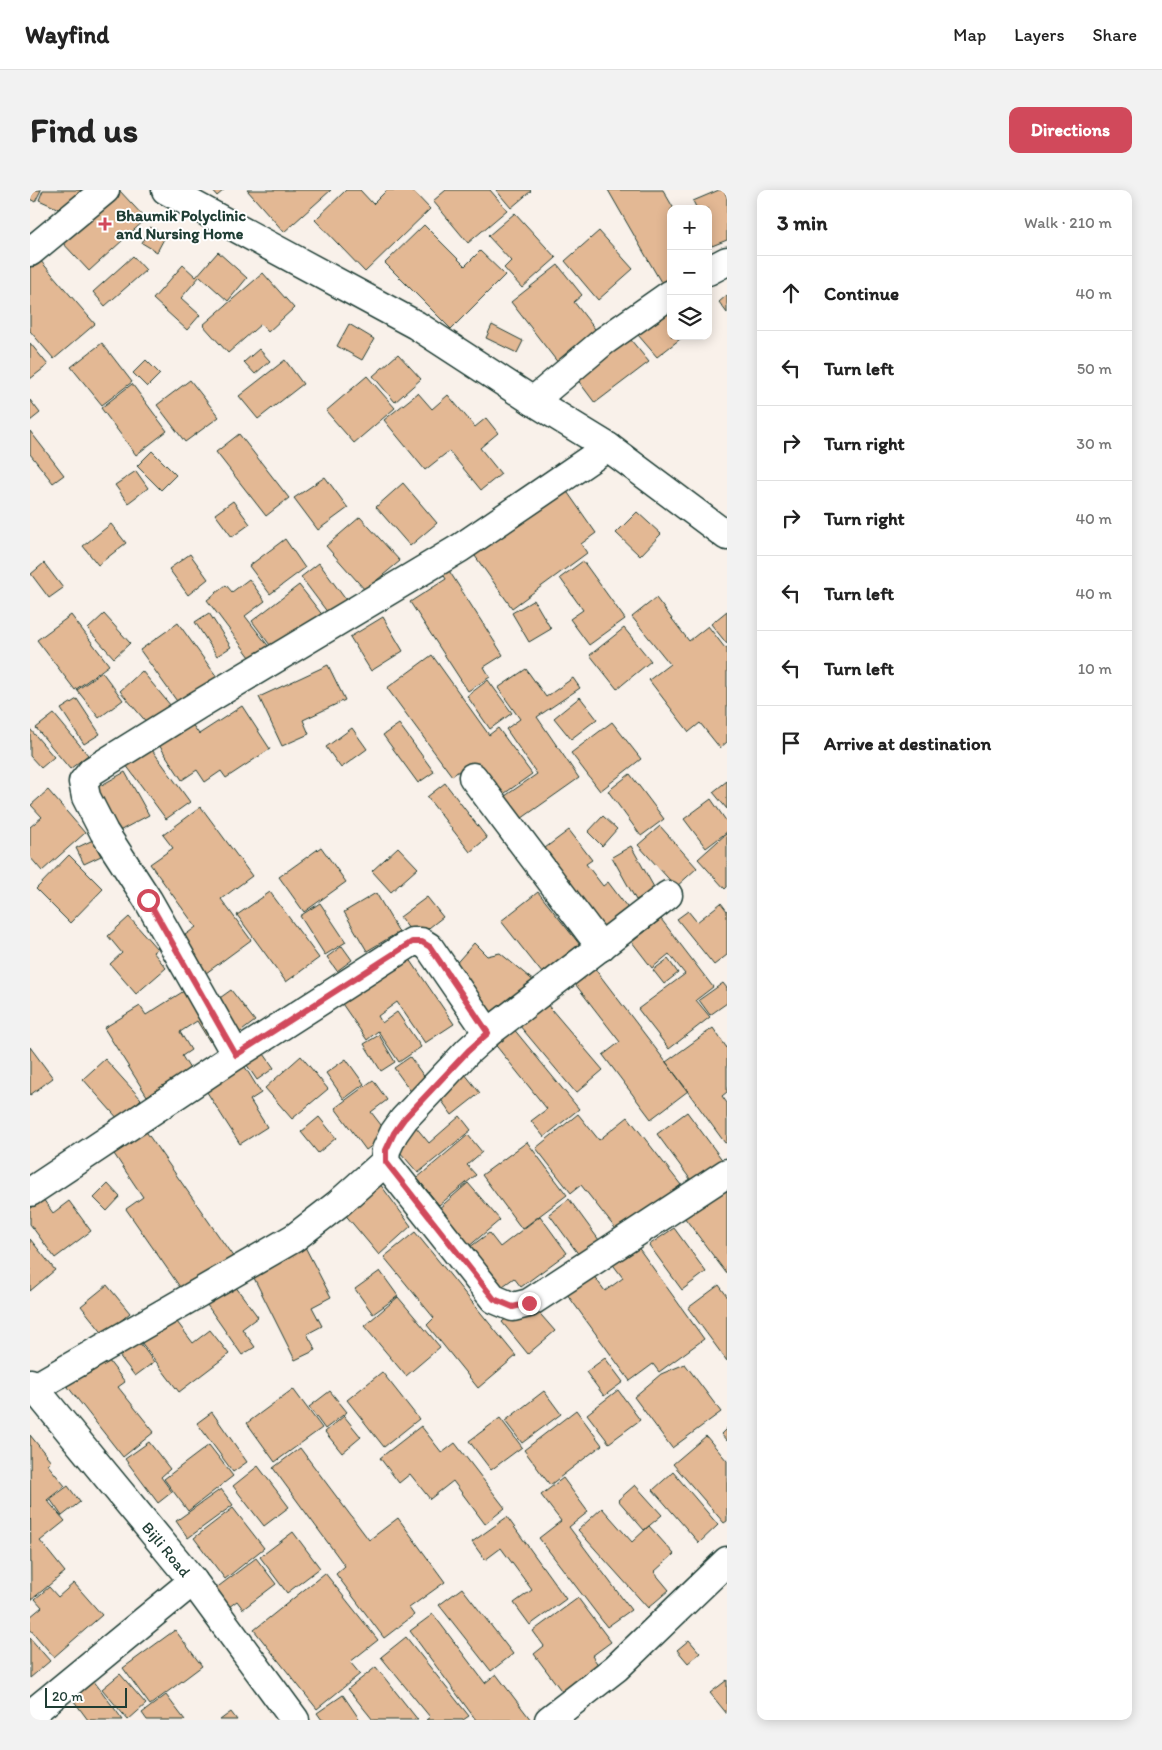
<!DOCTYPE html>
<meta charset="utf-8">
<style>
:root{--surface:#fff;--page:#f2f2f2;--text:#222;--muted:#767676;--line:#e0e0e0;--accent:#d1495b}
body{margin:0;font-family:Itim,sans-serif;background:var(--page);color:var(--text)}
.controls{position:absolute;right:15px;top:15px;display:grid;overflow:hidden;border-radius:10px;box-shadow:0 2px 12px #0003}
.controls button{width:45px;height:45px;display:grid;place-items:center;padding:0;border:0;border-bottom:1px solid var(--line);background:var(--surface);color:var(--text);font:25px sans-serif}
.scale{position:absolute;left:15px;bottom:12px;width:82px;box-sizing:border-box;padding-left:5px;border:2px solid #1f3d34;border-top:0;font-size:14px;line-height:18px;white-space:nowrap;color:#1f3d34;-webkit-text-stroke:4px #fff;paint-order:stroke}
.stop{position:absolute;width:15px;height:15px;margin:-11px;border:4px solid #d1495b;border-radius:50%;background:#fff}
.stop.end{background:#d1495b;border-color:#fff;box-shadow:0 1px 5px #0008}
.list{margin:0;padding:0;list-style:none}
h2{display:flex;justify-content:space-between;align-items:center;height:65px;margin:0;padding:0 20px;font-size:21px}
h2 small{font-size:16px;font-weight:400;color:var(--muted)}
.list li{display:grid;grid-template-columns:32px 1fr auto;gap:15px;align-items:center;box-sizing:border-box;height:75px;padding:0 20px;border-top:1px solid var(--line)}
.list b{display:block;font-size:19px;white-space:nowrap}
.list em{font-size:16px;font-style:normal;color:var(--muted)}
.icon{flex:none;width:28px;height:28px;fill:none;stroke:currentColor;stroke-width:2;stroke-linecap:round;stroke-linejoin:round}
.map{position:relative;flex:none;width:697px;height:1530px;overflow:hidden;border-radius:10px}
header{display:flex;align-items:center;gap:30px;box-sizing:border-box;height:70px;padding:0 25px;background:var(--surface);border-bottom:1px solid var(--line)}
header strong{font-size:24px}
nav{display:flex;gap:28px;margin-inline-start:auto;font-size:18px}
.intro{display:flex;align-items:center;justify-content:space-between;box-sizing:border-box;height:120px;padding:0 30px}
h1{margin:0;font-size:35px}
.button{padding:12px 22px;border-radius:10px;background:var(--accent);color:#fff;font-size:18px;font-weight:700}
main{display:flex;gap:30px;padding:0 30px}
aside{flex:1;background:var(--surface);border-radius:10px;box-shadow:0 2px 12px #0003}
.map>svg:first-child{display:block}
.building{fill:#e3b894;stroke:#1f3d34}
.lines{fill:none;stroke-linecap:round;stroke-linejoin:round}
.minor-casing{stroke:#1f3d34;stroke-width:31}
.major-casing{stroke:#1f3d34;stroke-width:31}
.minor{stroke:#fff;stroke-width:28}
.major{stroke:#fff;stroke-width:28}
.route{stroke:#d1495b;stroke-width:6}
.poi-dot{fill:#d1495b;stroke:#fff;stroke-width:2}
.labels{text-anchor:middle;stroke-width:4;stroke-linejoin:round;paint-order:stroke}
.poi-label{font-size:16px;font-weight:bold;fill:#1f3d34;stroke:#fff;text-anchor:start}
.street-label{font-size:16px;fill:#1f3d34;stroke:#fff}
</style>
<header>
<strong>Wayfind</strong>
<nav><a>Map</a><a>Layers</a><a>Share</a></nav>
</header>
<div class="intro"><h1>Find us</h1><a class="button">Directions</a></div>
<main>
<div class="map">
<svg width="697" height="1530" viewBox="0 0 697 1530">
<rect width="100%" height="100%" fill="#f9f1ea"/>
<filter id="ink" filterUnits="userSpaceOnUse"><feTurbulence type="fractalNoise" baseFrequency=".02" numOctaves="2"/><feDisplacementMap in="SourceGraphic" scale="10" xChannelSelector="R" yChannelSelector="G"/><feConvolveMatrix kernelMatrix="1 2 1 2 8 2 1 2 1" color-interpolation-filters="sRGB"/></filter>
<g filter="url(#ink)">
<path class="building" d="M0,0H11L5,12L0,9Z
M13,0H51L40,24L9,10Z
M86,0H89L116,29L59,81L31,51Z
M182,0H194L187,6Z
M217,0H301L254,42Z
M316,0H330L343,14L357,0H382L400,19L335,82L285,30Z
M416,0H460L477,20L438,53L403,11Z
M466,0H500L501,1L481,18Z
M578,0H633L644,19H641V89L632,94Z
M689,0H694L697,7V50L682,56L678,47V19H667L663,11Z
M485,23L526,68L492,98L474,78L481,71L458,46Z
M394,35L435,76L450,61L475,85L421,139L355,73Z
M120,37L136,45L127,62L112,53Z
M569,41L603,79L568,110L535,71Z
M3,62L65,134L24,169L0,141V65Z
M188,62L217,88L198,111L170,86L151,108L170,125L157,140L123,109L153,75L166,87Z
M103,66L116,80L75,116L63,102Z
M528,75L552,105L544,112L572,148L532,178L481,112Z
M233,83L264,118L238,142L231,134L198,163L173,135Z
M697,105V123L689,112Z
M641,118V146H654L627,167L608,145Z
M319,134L344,149L332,170L307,156Z
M462,135L493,151L487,163L456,148Z
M596,144L619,172L565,213L544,185Z
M0,153L18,175L0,189Z
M72,153L102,192L72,215L41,177Z
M229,159L240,171L225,184L214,172Z
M368,164L391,189L365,212L343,186Z
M116,170L130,184L117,197L103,183Z
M255,170L273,194L228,229L209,206Z
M337,186L365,218L324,253L296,221Z
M160,190L189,227L155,252L127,215Z
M102,194L137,241L106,265L71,218Z
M388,203L402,219L418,205L445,237L456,228L468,243L450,258L471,284L451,300L419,261L395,280L354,230Z
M0,210L10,223L0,231Z
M0,241L34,285L23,293L0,264Z
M209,244L259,308L236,326L186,262Z
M122,261L146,285L131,300L107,276Z
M106,281L118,298L98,313L85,295Z
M295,287L318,318L288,340L264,308Z
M373,293L407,333L380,356L346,317Z
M531,293L566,343L551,354L557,363L482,418L440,359Z
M203,311L220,334L202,347L185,324Z
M607,322L631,344L610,366L586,343Z
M330,327L370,371L335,400L296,356Z
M81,334L96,353L68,375L53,356Z
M255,349L275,378L240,404L219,376Z
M160,364L178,389L158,405L139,379Z
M553,371L595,429L559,455L540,429L553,420L530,388Z
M14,373L33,398L19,408L1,384Z
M289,373L316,410L298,423L271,387Z
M416,376L473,465L454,477L460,487L438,501L380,412L416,389L410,379Z
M219,389L235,411L215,426L243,462L226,475L177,410L196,395L202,402Z
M269,395L294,427L246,463L222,431Z
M626,408L659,451L678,436L695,458L697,457V552L690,558L670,533L659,542L619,490L640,474L602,427Z
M504,410L521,439L499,452L482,423Z
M697,421V454L681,434Z
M179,423L201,457L187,466L165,432Z
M74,424L100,453L84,468L58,439Z
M41,425L79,475L45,500L7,450Z
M353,427L373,461L341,481L320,447Z
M148,433L187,487L149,514L110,460Z
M594,438L621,471L587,499L560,465Z
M402,465L459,545L468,538L502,584L468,608L441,572L422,586L357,498Z
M298,475L315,510L273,530L279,544L252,556L229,507Z
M496,479L516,507L543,488L550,498L507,527L549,588L478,638L462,615L507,584L476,539L490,529L468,498Z
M112,481L141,516L118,534L90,501Z
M72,482L93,510L69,528L47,500Z
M458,490L482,523L460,539L437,506Z
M550,507L567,529L541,549L524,528Z
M47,509L70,544L54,554L31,519Z
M212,516L240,559L196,588L191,581L175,592L167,580L152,590L127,552L159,530L169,544Z
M24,524L58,565L40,579L6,538Z
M582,532L611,569L570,601L541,563Z
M369,534L404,582L388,593L353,545Z
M322,538L337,559L311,578L296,557Z
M0,539L24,567L11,578L0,566Z
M117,553L160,612L136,629L93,571Z
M95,582L119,625L82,645L59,602Z
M600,584L634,629L611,646L578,601Z
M697,591V619L683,602Z
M415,593L457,648L440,662L397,607Z
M18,600L55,643L12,681L0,667V637L12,627L1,615Z
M681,609L697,632V642L676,658L654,629Z
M171,617L222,686L191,709L221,750L172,786L147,751L166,737L120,674L143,658L133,645Z
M573,626L587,639L572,656L558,642Z
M630,636L667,678L646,697L608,655Z
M539,640L562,670L556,674L573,696L578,692L600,721L559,752L499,670Z
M697,643V697L695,699L668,669Z
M63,650L71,666L54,674L46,658Z
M601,656L625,699L606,710L582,667Z
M291,657L316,692L274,722L249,687Z
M368,657L388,678L361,702L342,681Z
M39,665L73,699L40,733L6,699Z
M240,702L289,768L256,792L207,725Z
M508,702L554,760L516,788L471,731Z
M346,703L369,742L337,761L314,722Z
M397,707L413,727L386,748L370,727Z
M290,713L316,752L295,765L270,726Z
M691,713L697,721V765L684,775L647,729L658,721L667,732Z
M99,727L127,759L123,762L136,778L106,804L80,774L92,763L78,746Z
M631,729L683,797L666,810L680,827L639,859L608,819L655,784L639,764L622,778L602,752Z
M444,753L457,766L470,763L505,792L459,831L422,778Z
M312,756L322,770L307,781L297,767Z
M373,759L424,834L395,853L367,812L348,826L352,833L367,822L391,857L369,872L348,841L337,850L306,805Z
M638,769L648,783L634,794L623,780Z
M562,775L658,901L621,929L573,865L590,852L542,790Z
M693,793L697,798V813L680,825L669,810Z
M201,800L225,831L204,847L180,815Z
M154,801L170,828L192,844L180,852L167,831L150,842L161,860L152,866L160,879L117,906L74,838L110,816L116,825Z
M510,806L573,880L546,903L484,829Z
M474,827L549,919L514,947L501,931L517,919L455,842Z
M683,838L697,858V902L692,906L697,913V952L695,953L636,872Z
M349,845L365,872L351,881L334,854Z
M227,854L244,878L227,890L210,865Z
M0,857L23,888L0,905Z
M207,864L231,903L220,910L237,937L210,954L168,888Z
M271,866L298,899L262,929L235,898Z
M380,867L401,896L385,907L364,878Z
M75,869L111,909L89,930L53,889Z
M316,869L334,894L314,909L296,883Z
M431,879L450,903L422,925L404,900Z
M343,890L357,910L341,922L358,944L336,960L305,918Z
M657,922L696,975L666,997L627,944Z
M548,924L569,950L598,927L651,995L589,1043L551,995L541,1003L506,958Z
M430,926L441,940L388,983L363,954L385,936L399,953Z
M289,927L306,948L288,963L271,942Z
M108,930L211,1078L161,1113L96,1019L113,1007L76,952Z
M438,945L452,962L437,975L446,985L409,1015L387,988Z
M497,952L537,1005L492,1039L452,985Z
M438,993L470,1030L438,1057L407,1020Z
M78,994L90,1007L77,1021L64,1008Z
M350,994L381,1036L349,1065L313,1022Z
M697,996V1084L648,1019Z
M13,1009L23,1023L39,1011L61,1041L25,1068L0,1034V1019Z
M539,1009L569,1050L549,1065L519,1024Z
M510,1026L537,1063L491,1097L484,1088L466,1101L436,1060L459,1043L470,1057Z
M644,1038L676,1082L652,1100L619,1055Z
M385,1042L486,1166L448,1198L397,1135L404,1128L354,1067Z
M600,1046L674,1149L629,1182L623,1174L600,1191L529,1093L555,1074L575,1101L593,1088L575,1064Z
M0,1049L25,1080L0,1101Z
M273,1053L301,1107L282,1117L292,1136L277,1144L286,1160L265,1170L221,1082Z
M350,1081L368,1106L343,1124L325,1099Z
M77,1095L100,1123L74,1145L51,1116Z
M689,1095L697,1106V1171L658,1118Z
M205,1096L228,1127L212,1139L225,1157L212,1165L177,1115Z
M368,1107L410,1157L376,1186L334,1136Z
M498,1110L525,1141L498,1164L472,1132Z
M144,1128L163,1153L180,1140L199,1164L149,1202L111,1152Z
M104,1145L124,1172L105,1186L85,1160Z
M72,1162L95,1192L88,1197L124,1242L93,1267L34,1192Z
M575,1168L593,1192L574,1206L556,1182Z
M655,1174L691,1222L642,1258L604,1207L631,1184Z
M352,1182L389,1229L354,1257L317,1210Z
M263,1199L292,1238L245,1272L217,1233Z
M588,1200L610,1230L579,1253L557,1224Z
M300,1201L317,1222L295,1239L279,1217Z
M514,1201L531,1224L492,1253L475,1231Z
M546,1220L572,1255L520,1295L494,1260Z
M182,1222L217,1272L203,1282L167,1233Z
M314,1226L331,1247L312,1263L295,1242Z
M470,1228L492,1257L461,1280L439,1251Z
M391,1236L412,1263L425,1253L475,1318L455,1334L423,1291L400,1309L380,1284L369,1293L350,1268Z
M697,1238V1251L691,1244Z
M0,1245L21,1271L17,1274L35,1296L17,1310L35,1331L10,1351L35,1382L1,1410Z
M676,1246L697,1271V1331L694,1333L643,1274Z
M119,1252L140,1279L131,1287L142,1302L128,1313L95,1269Z
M179,1255L203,1286L158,1321L134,1289Z
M270,1258L339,1350L368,1328L415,1392L379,1418L384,1425L354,1448L306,1384L315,1376L243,1278Z
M228,1276L259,1317L234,1336L203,1296Z
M643,1282L688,1335L669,1353L623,1300Z
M533,1288L558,1322L539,1337L601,1420L577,1437L509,1348L531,1331L511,1305Z
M605,1295L632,1325L614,1340L588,1310Z
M38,1296L50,1312L32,1326L20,1309Z
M191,1299L203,1315L158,1348L146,1331Z
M203,1318L234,1358L195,1389L164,1348Z
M572,1318L602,1352L619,1336L644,1364L624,1382L639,1400L618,1418L548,1340Z
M477,1327L536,1409L500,1435L484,1413L502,1400L471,1358L455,1370L442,1352Z
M263,1342L290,1378L257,1403L230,1367Z
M226,1368L246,1394L213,1419L207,1411L195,1420L181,1402Z
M295,1383L348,1450L320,1472L330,1484L287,1519L224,1440Z
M44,1393L72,1425L24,1467L0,1439V1427L12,1417L5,1409L19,1397L28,1407Z
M432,1398L483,1464L461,1481L409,1415Z
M548,1408L581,1452L562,1466L569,1476L533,1503L504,1464L514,1456L503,1441Z
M403,1424L455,1493L466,1484L501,1530H446L380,1441Z
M145,1440L172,1476L120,1515L93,1478Z
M376,1447L439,1526L433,1530H396L400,1527L351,1467Z
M0,1448L20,1471L0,1488Z
M659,1450L670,1463L658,1473L647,1460Z
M346,1477L388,1530H343L318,1499Z
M90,1484L116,1514L98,1530L72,1499Z
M60,1486L93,1530H58L38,1503Z
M697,1490V1524L680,1503Z
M136,1505L155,1530H117L112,1523Z
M313,1505L330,1530H292L287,1523Z
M201,1522L207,1530H190Z"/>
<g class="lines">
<g class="minor-casing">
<g id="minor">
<path d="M0,62L75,0"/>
<path d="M678,81L697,71"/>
<path d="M503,211L574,151L641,104"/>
<path d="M443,587L571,757"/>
<path d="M638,705L458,843L438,861L374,929L364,943L356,960L355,972L464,1109L483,1117L499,1113L697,983"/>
<path d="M206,865L382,752H391L399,757L458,843"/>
<path d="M0,1002L206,865L118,710L74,642L56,607L53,592L62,581L168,515L430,358L578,257"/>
<path id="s1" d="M0,1193L163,1391L265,1530"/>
<path d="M4,1198L264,1048L308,1014L355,972"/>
<path d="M0,1525L163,1391"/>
<path d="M519,1530L586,1478L697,1371"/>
</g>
</g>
<g class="major-casing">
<path id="major" d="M136,0L386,135L503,211L578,257L697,346"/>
</g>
<use href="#minor" class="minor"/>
<use href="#major" class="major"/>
</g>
</g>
<g class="lines" filter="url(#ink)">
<path class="route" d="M118,710L206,865L382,752H392L400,757L458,843L438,861L374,929L364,943L356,960V972L464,1109L483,1117L499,1113"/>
</g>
<path class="poi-dot" d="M72.5 26.5h5v5h5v5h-5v5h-5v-5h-5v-5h5z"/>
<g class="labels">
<g class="poi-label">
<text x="86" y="31">Bhaumik Polyclinic<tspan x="86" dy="18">and Nursing Home</tspan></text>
</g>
<g class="street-label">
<text dy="6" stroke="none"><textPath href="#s1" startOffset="215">Bijli Road</textPath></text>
</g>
</g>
</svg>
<div class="controls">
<button>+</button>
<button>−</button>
<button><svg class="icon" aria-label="layers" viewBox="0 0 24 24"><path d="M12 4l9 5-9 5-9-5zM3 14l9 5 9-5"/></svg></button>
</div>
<div class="scale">20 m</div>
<div class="stop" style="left:118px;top:710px"></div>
<div class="stop end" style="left:499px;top:1113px"></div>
</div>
<aside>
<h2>3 min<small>Walk · 210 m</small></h2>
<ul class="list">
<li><svg class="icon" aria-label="ahead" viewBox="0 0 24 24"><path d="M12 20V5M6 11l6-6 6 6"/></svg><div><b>Continue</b></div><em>40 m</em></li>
<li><svg class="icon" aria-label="left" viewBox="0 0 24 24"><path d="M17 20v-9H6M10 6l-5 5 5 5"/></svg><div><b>Turn left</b></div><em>50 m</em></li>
<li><svg class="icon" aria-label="right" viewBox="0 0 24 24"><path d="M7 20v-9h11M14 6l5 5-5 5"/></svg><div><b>Turn right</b></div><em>30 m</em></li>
<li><svg class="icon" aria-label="right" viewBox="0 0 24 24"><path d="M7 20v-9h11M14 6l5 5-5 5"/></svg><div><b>Turn right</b></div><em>40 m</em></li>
<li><svg class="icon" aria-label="left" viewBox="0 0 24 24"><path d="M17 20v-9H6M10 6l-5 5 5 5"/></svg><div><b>Turn left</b></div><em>40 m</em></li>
<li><svg class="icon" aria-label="left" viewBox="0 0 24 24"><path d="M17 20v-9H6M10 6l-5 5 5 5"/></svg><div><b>Turn left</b></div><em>10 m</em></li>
<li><svg class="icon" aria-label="arrive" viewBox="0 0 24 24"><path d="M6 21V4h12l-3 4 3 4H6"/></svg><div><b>Arrive at destination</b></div></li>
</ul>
</aside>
</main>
